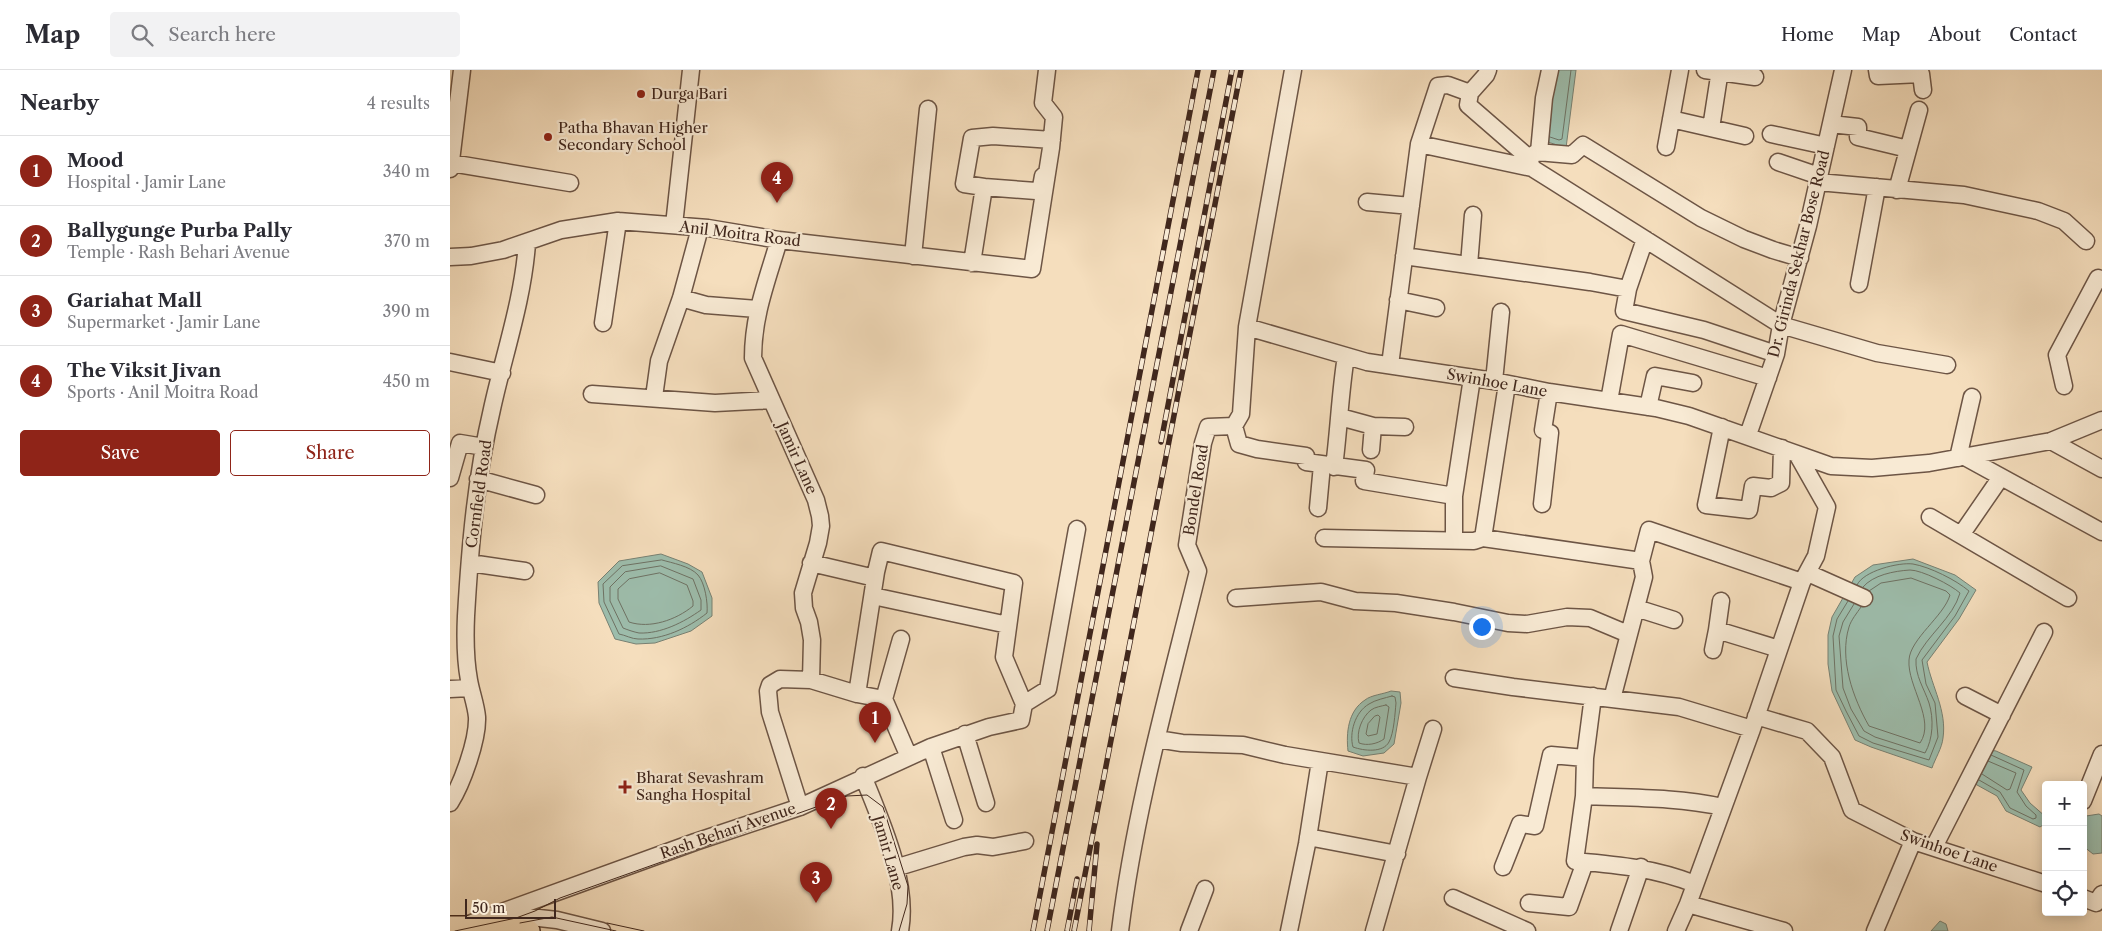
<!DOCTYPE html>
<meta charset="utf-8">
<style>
:root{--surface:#fff;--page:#f2f2f3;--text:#2b2b33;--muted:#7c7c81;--line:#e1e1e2;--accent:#8f2418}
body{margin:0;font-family:"Libre Caslon Text",serif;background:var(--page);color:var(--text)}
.controls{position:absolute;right:15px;bottom:15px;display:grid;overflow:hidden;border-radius:5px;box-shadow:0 2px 12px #0003}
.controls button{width:45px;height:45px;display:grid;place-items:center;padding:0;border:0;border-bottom:1px solid var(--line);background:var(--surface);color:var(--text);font:25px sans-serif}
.scale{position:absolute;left:15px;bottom:12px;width:91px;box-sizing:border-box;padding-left:5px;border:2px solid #40271d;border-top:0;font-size:14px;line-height:18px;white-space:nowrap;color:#40271d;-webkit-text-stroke:4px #f8ead4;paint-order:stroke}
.you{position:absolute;left:1031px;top:556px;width:18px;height:18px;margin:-12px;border:4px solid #fff;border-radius:50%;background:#1a73e8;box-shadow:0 0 0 8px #1a73e833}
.badge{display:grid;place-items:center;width:32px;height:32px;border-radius:50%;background:var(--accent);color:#fff;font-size:16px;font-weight:700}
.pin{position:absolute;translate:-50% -41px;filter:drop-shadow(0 1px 2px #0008)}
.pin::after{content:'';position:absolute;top:26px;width:18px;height:15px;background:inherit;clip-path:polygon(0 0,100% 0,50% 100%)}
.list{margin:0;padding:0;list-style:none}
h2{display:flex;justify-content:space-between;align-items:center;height:65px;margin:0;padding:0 20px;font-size:21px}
h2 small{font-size:16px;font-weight:400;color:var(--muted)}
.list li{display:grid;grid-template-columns:32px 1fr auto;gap:15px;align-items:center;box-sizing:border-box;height:70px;padding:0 20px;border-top:1px solid var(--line)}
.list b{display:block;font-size:19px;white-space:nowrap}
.list p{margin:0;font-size:16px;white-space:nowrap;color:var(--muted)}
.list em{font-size:16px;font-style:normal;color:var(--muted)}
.actions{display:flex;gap:10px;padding:15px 20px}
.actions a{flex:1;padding:11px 0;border:1px solid var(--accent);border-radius:5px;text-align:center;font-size:18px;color:var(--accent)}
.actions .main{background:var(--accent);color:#fff}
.icon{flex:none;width:28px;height:28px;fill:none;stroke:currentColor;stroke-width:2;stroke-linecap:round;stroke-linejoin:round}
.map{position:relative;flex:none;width:1652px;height:861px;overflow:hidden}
header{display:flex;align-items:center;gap:30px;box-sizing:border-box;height:70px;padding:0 25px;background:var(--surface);border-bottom:1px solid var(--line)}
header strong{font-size:24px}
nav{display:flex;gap:28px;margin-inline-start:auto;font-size:18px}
.search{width:350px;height:45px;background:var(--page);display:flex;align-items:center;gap:12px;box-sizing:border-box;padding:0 18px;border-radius:5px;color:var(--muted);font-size:19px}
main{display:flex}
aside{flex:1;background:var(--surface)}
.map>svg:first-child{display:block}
.water{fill:#9dbdac;stroke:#788173}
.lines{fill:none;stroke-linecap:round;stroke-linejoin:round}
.shore{stroke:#6e7264;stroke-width:1}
.minor-casing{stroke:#6d5545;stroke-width:19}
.major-casing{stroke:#40271d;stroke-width:24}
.minor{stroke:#f8ead4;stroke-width:16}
.major{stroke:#f5debd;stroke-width:21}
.tram{stroke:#40271d;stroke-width:1}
.rail-casing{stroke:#40271d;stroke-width:5.5}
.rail{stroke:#f8ead4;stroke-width:4;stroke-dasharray:11;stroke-linecap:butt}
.poi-dot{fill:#8f2418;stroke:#f8ead4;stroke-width:2}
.labels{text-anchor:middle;stroke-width:4.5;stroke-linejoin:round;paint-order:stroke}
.poi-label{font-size:15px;fill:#40271d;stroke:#f8ead4;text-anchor:start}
.street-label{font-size:15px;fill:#40271d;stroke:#f8ead4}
</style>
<header>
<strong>Map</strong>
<div class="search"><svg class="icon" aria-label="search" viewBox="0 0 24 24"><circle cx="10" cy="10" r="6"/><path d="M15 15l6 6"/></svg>Search here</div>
<nav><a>Home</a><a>Map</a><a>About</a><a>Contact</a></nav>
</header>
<main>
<aside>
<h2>Nearby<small>4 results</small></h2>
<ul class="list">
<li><span class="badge">1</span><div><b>Mood</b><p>Hospital · Jamir Lane</p></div><em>340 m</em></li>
<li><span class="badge">2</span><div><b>Ballygunge Purba Pally</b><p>Temple · Rash Behari Avenue</p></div><em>370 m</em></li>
<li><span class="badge">3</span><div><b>Gariahat Mall</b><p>Supermarket · Jamir Lane</p></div><em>390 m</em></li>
<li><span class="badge">4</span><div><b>The Viksit Jivan</b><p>Sports · Anil Moitra Road</p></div><em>450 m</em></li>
</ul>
<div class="actions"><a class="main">Save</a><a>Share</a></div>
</aside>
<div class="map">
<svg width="1652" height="861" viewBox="0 0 1652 861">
<rect width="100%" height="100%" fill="#f5debd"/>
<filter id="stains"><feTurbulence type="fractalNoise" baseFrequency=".004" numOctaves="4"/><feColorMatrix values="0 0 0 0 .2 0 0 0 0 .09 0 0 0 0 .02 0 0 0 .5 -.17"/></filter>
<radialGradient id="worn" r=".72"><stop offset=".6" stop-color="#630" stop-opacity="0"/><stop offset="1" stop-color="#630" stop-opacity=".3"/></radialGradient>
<path class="water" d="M1101,0H1126L1116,78L1092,70Z
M211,484L238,494L252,502L262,528V546L241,561L205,573L186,574L165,569L149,533L148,512L169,491Z
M1463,489L1505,505L1526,520L1509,549L1477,592C1482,617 1497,641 1493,668C1492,678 1485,689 1482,698L1421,677L1405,670L1382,621L1378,594V565L1382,547L1405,507L1423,495Z
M941,621L950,622L951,633L944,674L934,683L913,686L898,681C896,663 898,641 915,630C921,625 934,624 941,621Z
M1534,679L1546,681L1582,697L1571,720L1580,733L1596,747V753L1590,757L1556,741L1547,726L1518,710Z
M1649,744L1652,746V783L1643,784L1633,776V751L1636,746Z
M1490,851L1496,854L1498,861H1481Z"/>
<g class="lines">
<path class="shore" d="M1100,67L1109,70L1112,69L1121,0
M212,490C222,493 240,496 248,505C255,513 258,533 257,543C238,558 213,570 188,569C182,569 175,565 169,564L154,532L153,514L172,496Z
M211,496L243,509L251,530V540C234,552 211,564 189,563C184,562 178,560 173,558L160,531V517L175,502Z
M210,503L237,515L243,531V536C226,550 200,559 179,552L168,529V519L179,509Z
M1398,531L1387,549L1383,566L1386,620L1396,641L1409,666L1423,673L1479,690L1488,667L1485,633L1476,614L1472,590L1505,546L1519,521C1506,510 1480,497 1463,494C1449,492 1413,501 1407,515
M1404,534L1393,552L1389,566L1393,618L1401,639L1414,661L1425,667L1475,683C1483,669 1484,649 1479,633C1474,618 1465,606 1466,589C1477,565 1503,548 1510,523C1501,515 1472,500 1460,500C1444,501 1423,505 1413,517
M1411,537C1407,543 1401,550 1399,557C1389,589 1403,628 1419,656L1470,673C1486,650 1457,616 1459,590C1460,569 1494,546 1500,525L1496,521L1461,508L1431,513L1419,521
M942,626L945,627L946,633C945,643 944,663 939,672C933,683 914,681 903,677C899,663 905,642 919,634C925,630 935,628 942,626Z
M936,635L939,637L934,669C927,674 917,676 909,673C906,662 912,647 921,640C925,637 932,636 936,635Z
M925,646L928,645L930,647L927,664L918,666L916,664L918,654Z
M1532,704L1557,720L1560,719L1566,703L1538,691
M1529,710L1550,722L1560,738L1583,749L1586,748V745L1576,736L1567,722L1574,700L1541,685"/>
<g class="minor-casing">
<path id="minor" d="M1038,0L1036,5L1020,23L1018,35L1079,88L1082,98L1098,108L1331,255L1427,283L1497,295
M1255,0L1305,7
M1427,0L1428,6L1471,4L1473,20
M1020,23L998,15L988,16L969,74L1082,98
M1221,49L1295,66
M1381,54L1408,57V67L1458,79
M1261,58L1270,0
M1321,64L1376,76
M1216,77L1230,0
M1089,82L1094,28L1100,0
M1079,88L1087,82L1122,85L1133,75L1251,148L1294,169L1323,180L1350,188
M1328,92L1369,106
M1,93L120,113
M0,99L12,0
M1368,112L1514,125L1588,141L1614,151L1636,171
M534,117L586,121L591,117L593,106
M1447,120L1469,40
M917,132L961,136
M224,155L241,0
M329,170C317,211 303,245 303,288L366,430L370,446L371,456L368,473L353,523L354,538L359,552L362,570L361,610L330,609L320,615L318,621L320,642L350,737
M463,186L478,39
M954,186L1140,212L1178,219L1174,241L1254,260L1326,284
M0,187L21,186L53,180L111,160L168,151L258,158L329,170L582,199L601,78L604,47L593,33L597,0
M522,193L534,117L514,114L522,68L543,66L602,70
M1019,195L1023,145
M1409,214L1427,117
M1178,219L1195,169
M231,228L256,235L307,239
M948,230L986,238
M153,253L168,151
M797,257L917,292L1044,311L1099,322L1206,338L1239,346L1381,396L1422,398L1479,393L1601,371L1652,350
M0,292L52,303
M940,295L969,74
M1044,311L1051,242
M1057,314L1033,468L1191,491L1199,460L1352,512
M1614,316L1607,285L1648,208L1652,210
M142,324L265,333L321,330
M204,327L209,291L231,228L250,158
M1159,331L1171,264L1318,308
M1198,337L1205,306L1243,313
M890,347L923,356L955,357
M784,356L789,374L807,379L856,386V392L916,400L914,411L1004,426
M1272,357L1256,435L1299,440L1303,416L1321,418L1331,413L1332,378
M1298,365L1326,284L1331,255L1358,156L1393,0
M1601,371L1652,399
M921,380L923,356
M1513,386L1652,462
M1508,388L1522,327
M884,397C889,359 890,323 896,286
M0,408L10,373L34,377
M28,409L86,425
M1092,434L1100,363L1093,360L1099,322
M868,438L872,395
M1480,447L1618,528
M1511,465L1551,407
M874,468L1024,471L1033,468
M1004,470V426L1022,308
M20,493L75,501
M361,493L425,508
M1358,503L1414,528
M423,526L558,555
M786,528L871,522L905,531L946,533L1004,542L1058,553L1077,554L1117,547L1140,548L1178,564
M1271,531L1267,560L1329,579
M1186,538L1224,550
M1263,580L1267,560
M1004,608L1063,617L1229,637L1302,659
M361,610L407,624L434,629L459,687
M0,619L20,618
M1515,626L1552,645
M434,629L451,569
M1162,629L1194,507L1191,491
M574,634L598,619L627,459
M1306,646L1357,661L1382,687L1402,740L1463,771L1596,814
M515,664L536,733
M707,669L732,673L793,675L835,685L968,707
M481,677L504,750
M1135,688L1134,726L1125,791C1169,795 1204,798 1245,814
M413,706C431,751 459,812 450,861
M1134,726C1182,728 1226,727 1273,737
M1633,731L1652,684
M0,733C12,714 28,670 27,647C26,635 21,622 19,610C15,588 15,568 16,546C20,476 26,407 42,339C54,284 73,230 77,173
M858,767L947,784
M1484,777L1594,562
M1053,797L1070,754L1085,756L1101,685L1135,688L1143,626
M445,798L514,777L527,775L543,777L575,771
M1003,828L1077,861
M1633,828L1646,833L1652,824
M1079,833L1119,837L1135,792
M1238,834L1334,861
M54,844L107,850L152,861
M19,854L245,772L350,737L481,677L539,657L571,650L574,634L554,587L564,513L431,481L426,502L407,624
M670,861C685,739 719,620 748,501L737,475L753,373L758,357L784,356L791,344L797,257L843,0
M739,861L755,819
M839,861L857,774L870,691
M924,861L968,707L983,659
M1169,861L1191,797
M1226,861L1238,834L1302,659L1352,512L1366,486L1377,437L1347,384
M1425,861L1463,771"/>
</g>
<g class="major-casing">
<path id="major" d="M0,857H41L79,861"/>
</g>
<use href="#minor" class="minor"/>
<use href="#major" class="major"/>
<path class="tram" d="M70,853L102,847L166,861
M157,853L194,861
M5,861L66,848L85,841L110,828L397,726L417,725L433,737L458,816L457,834L449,861"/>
<g class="rail-casing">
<path id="rail" d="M711,372L782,0
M583,861L748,0
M597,861L764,0
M617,861L627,809
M624,861L791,0
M639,861L647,774"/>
</g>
<use href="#rail" class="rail"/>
</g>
<g class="poi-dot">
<circle cx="191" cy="24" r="5"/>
<circle cx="98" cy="67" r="5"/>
<path d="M172.5 709.5h5v5h5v5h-5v5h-5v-5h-5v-5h5z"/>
</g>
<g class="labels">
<g class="poi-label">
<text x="201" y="29">Durga Bari</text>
<text x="108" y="63">Patha Bhavan Higher<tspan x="108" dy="17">Secondary School</tspan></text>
<text x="186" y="713">Bharat Sevashram<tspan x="186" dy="17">Sangha Hospital</tspan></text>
</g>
<g class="street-label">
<text transform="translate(290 164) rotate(7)" y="5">Anil Moitra Road</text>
<text transform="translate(1349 184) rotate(-76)" y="5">Dr. Girinda Sekhar Bose Road</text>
<text transform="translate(1047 313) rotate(10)" y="5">Swinhoe Lane</text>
<text transform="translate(347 388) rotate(66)" y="5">Jamir Lane</text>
<text transform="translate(746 420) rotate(-81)" y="5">Bondel Road</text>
<text transform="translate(29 424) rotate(-82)" y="5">Cornfield Road</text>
<text transform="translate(278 761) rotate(-19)" y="5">Rash Behari Avenue</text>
<text transform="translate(1499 781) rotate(19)" y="5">Swinhoe Lane</text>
<text transform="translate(438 783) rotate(74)" y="5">Jamir Lane</text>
</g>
</g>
<rect width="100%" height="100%" filter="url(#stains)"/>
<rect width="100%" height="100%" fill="url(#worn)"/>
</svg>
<div class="controls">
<button>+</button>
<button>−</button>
<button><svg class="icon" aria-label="locate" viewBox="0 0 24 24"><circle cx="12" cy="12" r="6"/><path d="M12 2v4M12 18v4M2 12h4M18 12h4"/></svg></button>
</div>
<div class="scale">50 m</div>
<div class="you"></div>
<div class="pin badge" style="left:425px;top:673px">1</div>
<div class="pin badge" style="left:381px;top:759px">2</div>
<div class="pin badge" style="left:366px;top:833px">3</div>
<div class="pin badge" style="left:327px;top:133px">4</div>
</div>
</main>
